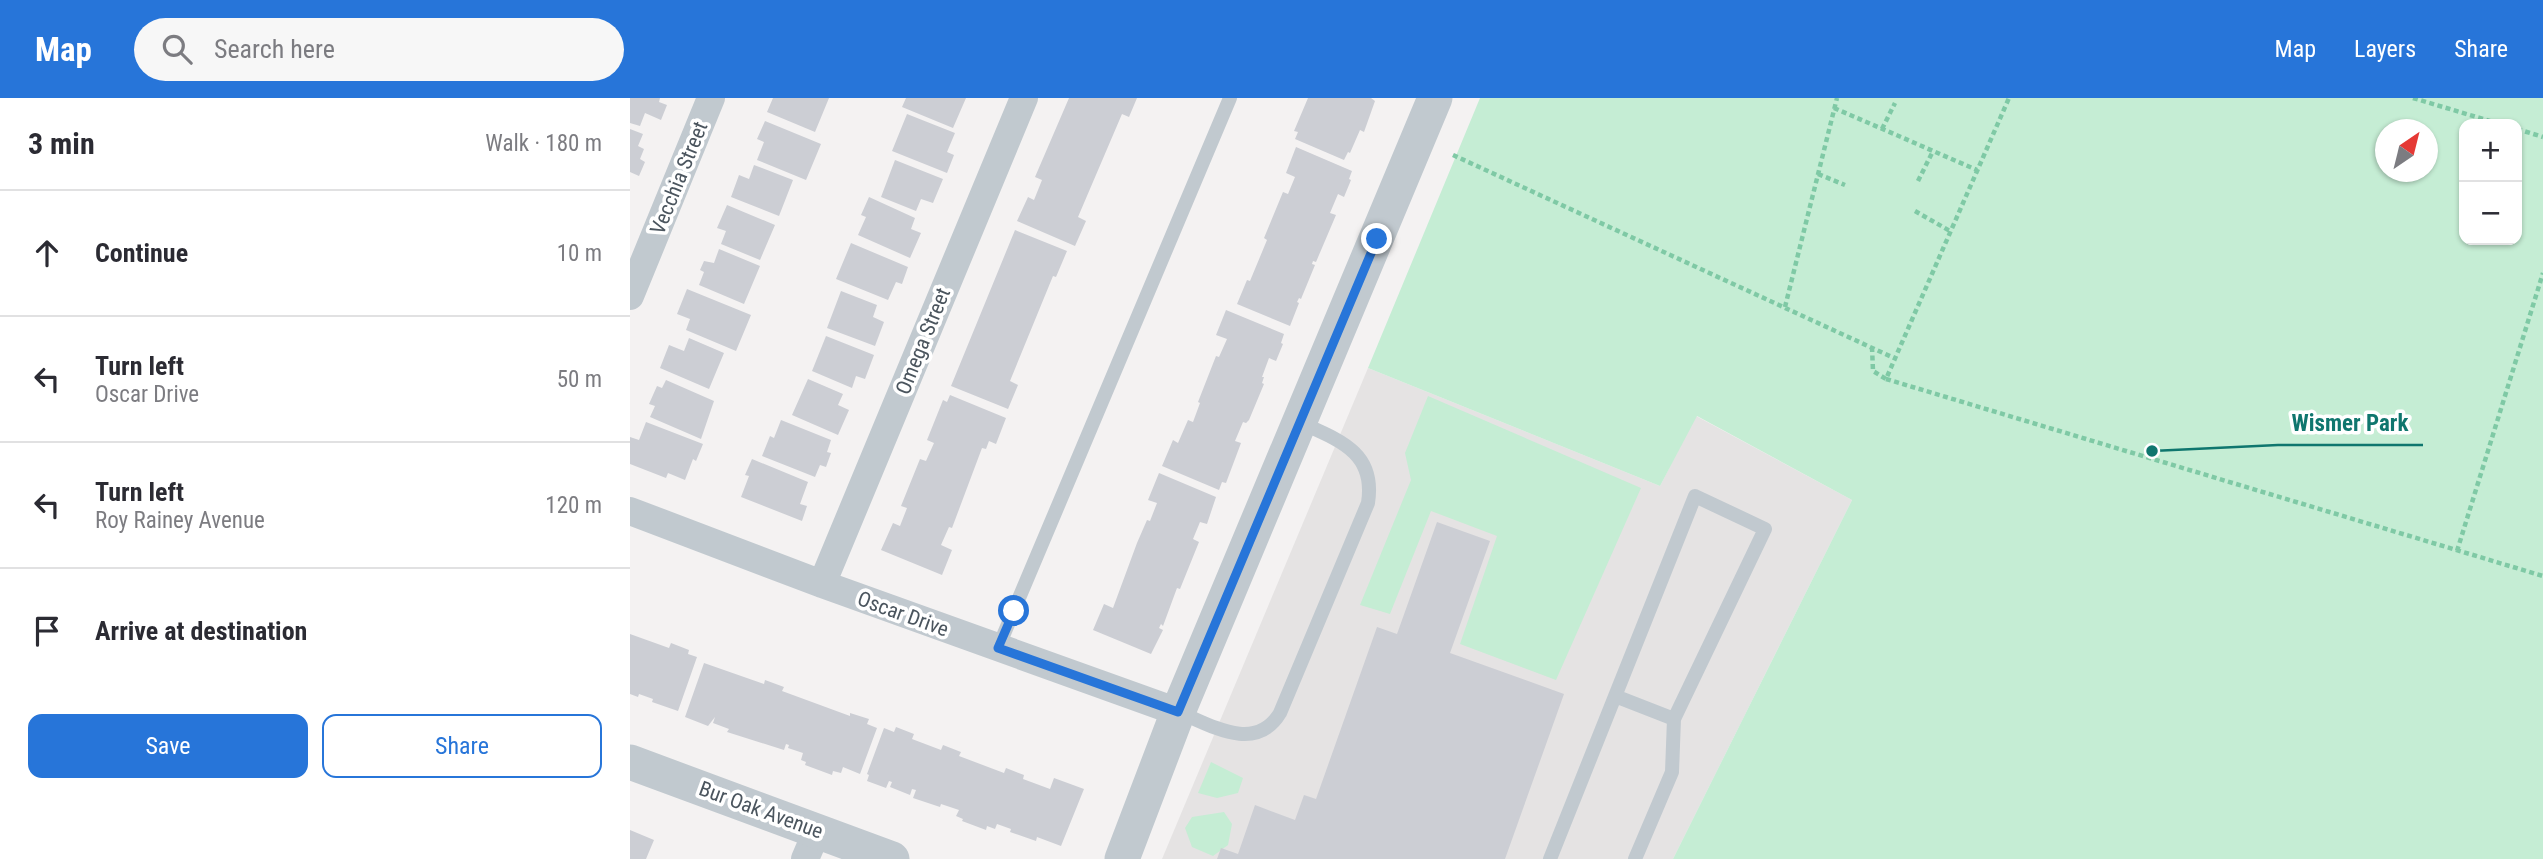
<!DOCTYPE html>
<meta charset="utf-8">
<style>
:root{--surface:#fff;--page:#f7f7f7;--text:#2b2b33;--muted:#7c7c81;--line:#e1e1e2;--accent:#2775d9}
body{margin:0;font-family:"Roboto Condensed",sans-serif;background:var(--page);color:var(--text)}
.controls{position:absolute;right:21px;top:21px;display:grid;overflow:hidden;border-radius:14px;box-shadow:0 2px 5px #0004}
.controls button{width:63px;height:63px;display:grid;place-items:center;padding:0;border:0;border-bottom:2px solid var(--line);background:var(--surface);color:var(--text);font:35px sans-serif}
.compass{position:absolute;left:1745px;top:21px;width:63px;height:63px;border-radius:50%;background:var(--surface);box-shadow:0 2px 5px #0004;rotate:35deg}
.stop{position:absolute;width:21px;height:21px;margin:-16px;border:5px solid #2775d9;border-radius:50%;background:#fff}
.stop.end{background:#2775d9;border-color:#fff;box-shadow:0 2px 7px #0008}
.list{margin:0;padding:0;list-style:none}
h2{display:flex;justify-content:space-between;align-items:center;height:91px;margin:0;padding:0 28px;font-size:30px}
h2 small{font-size:23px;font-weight:400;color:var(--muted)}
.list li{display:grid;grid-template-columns:46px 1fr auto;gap:21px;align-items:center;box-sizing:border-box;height:126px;padding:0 28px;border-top:2px solid var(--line)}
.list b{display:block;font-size:26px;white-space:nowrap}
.list p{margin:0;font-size:23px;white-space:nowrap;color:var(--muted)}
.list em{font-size:23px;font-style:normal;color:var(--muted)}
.actions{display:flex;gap:14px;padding:21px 28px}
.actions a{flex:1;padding:16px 0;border:2px solid var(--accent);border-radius:14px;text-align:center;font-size:24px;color:var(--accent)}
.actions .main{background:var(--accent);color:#fff}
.icon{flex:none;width:38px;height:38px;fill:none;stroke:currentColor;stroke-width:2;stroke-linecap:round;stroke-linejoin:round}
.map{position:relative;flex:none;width:1913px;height:761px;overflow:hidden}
header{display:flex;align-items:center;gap:42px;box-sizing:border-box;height:98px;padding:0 35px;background:var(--accent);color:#fff}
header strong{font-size:33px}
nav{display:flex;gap:38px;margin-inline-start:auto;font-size:24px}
.search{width:490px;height:63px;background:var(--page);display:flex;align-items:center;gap:18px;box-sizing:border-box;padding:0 24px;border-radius:38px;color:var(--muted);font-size:26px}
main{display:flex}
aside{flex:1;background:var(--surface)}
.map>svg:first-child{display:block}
.education{fill:#e5e3e3}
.green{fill:#c5edd4;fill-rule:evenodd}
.building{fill:#ccced4}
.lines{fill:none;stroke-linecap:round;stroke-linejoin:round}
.path{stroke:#7fc9a5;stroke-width:4.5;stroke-dasharray:5 3.5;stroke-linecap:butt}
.service{stroke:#c1c9cf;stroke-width:14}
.minor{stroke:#c1c9cf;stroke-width:28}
.tertiary{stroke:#c1c9cf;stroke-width:35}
.route{stroke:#2775d9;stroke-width:9}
.labels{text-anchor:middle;stroke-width:7;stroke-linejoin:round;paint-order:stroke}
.street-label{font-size:21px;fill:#4b555e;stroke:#fff}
.leader{fill:none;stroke:#0f766e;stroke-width:2.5}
.callout-dot{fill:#0f766e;stroke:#fff;stroke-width:2.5}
.callout-label{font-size:23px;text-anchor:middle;font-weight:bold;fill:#0f766e;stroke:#fff;stroke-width:7;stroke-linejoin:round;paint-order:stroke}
</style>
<header>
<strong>Map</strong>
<div class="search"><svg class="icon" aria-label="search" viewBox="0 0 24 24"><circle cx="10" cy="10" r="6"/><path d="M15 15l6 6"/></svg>Search here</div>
<nav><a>Map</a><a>Layers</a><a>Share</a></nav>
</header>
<main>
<aside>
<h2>3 min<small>Walk · 180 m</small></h2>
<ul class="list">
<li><svg class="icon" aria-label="ahead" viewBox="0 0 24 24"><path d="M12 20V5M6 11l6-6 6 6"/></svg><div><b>Continue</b></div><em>10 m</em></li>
<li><svg class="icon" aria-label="left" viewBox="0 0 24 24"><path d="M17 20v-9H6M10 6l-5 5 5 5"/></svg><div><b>Turn left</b><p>Oscar Drive</p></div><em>50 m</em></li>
<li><svg class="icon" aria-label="left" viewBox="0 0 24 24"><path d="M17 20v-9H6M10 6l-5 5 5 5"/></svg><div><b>Turn left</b><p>Roy Rainey Avenue</p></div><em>120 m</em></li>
<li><svg class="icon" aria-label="arrive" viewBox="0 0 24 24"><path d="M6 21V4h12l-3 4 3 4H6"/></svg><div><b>Arrive at destination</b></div></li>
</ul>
<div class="actions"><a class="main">Save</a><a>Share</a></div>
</aside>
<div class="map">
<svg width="1913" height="761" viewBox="0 0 1913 761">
<rect width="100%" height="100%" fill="#f4f2f2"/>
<path class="education" d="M738,270L1030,388L1066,318L1222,402L1043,761H532Z"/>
<path class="green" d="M850,0H1913V761H1043L1222,402L1067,318L1030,388L738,270ZM1834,26H1887V142H1834ZM1756,32H1798V74H1756Z
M798,298L1011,390L926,582L830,546L867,438L801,413L760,516L730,507L781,382L775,355Z
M581,664L613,680L608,695L587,700L568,695Z
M594,714L602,726L598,747L583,758L562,749L555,730L562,719Z"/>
<path class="building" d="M0,0H30L29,4L37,7L31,22L15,15L10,28L0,25Z
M143,0H199L185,34L137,14Z
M276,0H336L323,30L272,9Z
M439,0H507L499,19L492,16L448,119L456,123L445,148L387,123L398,99L404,102L412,82L405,79Z
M678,0H741L745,3L734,34L730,32L720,55L718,54L714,62L665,41L668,34L664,33Z
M277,16L325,35L317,54L324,57L317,75L262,53Z
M135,23L191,46L176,82L127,62L134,44L127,41Z
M0,31L13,36L8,48L14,51L10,61L15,64L9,78L0,74Z
M666,49L722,73L719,81L721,82L714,99L708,96L700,115L706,117L686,164L683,163L682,166L685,167L671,201L669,200L667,204L669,205L660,228L607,206L617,182L620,183L637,142L634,140L653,94L658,96L665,79L656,75Z
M265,62L313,81L303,105L291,101L286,113L251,99Z
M124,67L163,82L149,118L101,99L109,77L119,81Z
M239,99L285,120L281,131L291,135L280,160L228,137L236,119L231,117Z
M97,107L145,127L130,162L91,146L96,133L87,130Z
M385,132L437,153L426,179L423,178L380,283L388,287L378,311L321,288Z
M221,145L278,169L272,186L266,184L258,202L206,181Z
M89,151L130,168L114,206L69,187L74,174L70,172L74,163L84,165Z
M57,191L121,217L106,253L56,232L60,221L47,216Z
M211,193L247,207L243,219L254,224L245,248L197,230Z
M596,212L654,236L651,245L653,246L646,263L639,260L632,279H634L632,285L634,286L619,322L616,325L613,324L605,343L611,345L596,385L592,384L589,392L532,368L543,342L548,345L558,322L563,324L570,305L568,304L586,258L589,259L597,241L586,237Z
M196,238L244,257L235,281L226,278L222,290L182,273Z
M59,240L94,255L79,291L30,270L39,247L54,253Z
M178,281L213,296L208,307L219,312L208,337L162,317Z
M36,282L84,303L71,341L20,319L25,308L19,306L27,288L32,290Z
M320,297L376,320L366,346L359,343L356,351L352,350L322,430L319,429L311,447L322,452L312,477L251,452L263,425L270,428L277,410L271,408L290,361L296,363L304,345L297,342L313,302L317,304Z
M151,322L201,342L197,354L201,355L196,369L190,367L185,379L132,358L140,338L144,340Z
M16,324L73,346L66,363L63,361L55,382L38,375L36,380L0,366V339L9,342Z
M122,361L178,384L170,406L177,408L172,423L111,399L119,378L115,377Z
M529,375L586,399L577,426L570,424L563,441L569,444L550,491L547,490L533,528L531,526L529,530L533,532L521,556L463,532L474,506L483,510L507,445L517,422L520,423L527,405L518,402Z
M807,424L860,443L820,555L934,596L875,761H587L591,750L608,756L625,707L665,722L674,697L686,701L747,529L767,536Z
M0,536L39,550L41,545L59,552L58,556L67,559L48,613L22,604L23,601L9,596L8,599L0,596Z
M74,565L134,586L135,582L154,589L152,593L220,618V615L239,621L237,626L247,630L230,676L213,669L211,675L203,673L202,677L175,667L176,664L171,662L173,655L158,650L159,647L156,646L154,652L97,634L99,631L83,625L85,619L78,628L55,619Z
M266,629L284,636L282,641L311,652L313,647L331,654L329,658L374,675L376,670L394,677L393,681L420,691L424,680L454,691L431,748L407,739L406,743L380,734L381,731L367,726L365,731L357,728L356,732L332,723L333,721L326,718L329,712L311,706L310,709L283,700L286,692L282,691L280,697L260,689L262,684L259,683L256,690L237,683L239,677L237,676L254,630L264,634Z
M0,732L24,742L16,761H0Z"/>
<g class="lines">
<path class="path" d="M1783,0L1870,26
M1204,10L1347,72
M1252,31L1265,5
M1887,31L1913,39
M823,57L1264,260
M1188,76L1215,87
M1288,83L1303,53
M1285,113L1320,133
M1155,209L1207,0
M1242,249L1243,273L1256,281L1379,0
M1256,281L1913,478
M1827,453L1913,175"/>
<path class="service" d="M368,550L600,0
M985,598L1044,621
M549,614C582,628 626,655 650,615L738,405C746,354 709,342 669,324
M920,761L1065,398L1135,431L1044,621L1042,674L1005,761"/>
<path class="minor" d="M0,198L81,0
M0,413L192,486L548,614
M192,486L394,0
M175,761L187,733"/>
<path class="tertiary" d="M0,664L262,761
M492,761L548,614L805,0"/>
</g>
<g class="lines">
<path class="route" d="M384,513L368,550L548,614L747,141"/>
</g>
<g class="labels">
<g class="street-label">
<text transform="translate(49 80) rotate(-68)" y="7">Vecchia Street</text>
<text transform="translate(293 243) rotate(-68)" y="7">Omega Street</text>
<text transform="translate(273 516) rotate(20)" y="7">Oscar Drive</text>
<text transform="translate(131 712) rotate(20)" y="7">Bur Oak Avenue</text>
</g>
</g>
<path class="leader" d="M1522 353L1648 347H1793"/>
<circle class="callout-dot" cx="1522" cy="353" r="7"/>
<g class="callout-label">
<text x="1720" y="333">Wismer Park</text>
</g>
</svg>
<div class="controls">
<button>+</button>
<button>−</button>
</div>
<svg class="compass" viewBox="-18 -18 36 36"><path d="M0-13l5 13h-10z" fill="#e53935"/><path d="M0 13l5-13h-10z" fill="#7c7c81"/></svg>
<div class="stop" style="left:384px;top:513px"></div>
<div class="stop end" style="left:747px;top:141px"></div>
</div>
</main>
